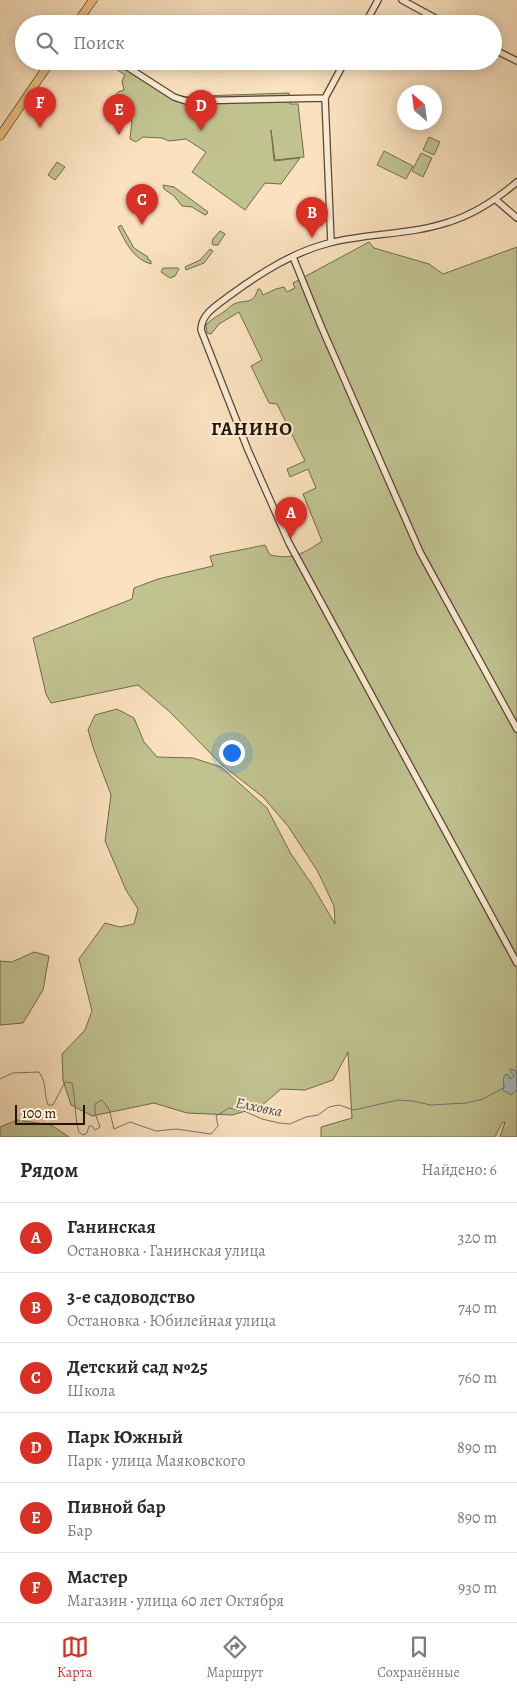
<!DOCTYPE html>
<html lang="ru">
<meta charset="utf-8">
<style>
:root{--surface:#fff;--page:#f2f2f3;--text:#2b2b33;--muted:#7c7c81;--line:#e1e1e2;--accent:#d93025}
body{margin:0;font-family:Alegreya,serif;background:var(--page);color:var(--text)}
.compass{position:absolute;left:397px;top:85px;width:45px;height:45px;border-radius:50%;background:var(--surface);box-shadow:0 2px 12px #0003;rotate:332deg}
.scale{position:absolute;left:15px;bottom:12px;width:70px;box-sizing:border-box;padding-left:5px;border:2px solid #211405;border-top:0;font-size:14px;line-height:18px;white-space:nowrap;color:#211405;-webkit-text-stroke:4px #fcecd5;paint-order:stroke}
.you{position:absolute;left:231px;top:752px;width:18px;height:18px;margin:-12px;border:4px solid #fff;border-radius:50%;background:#1a73e8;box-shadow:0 0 0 8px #1a73e833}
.badge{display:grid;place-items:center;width:32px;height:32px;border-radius:50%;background:var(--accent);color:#fff;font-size:16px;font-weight:700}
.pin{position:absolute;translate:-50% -41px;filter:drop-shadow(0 1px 2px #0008)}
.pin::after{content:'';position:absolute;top:26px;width:18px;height:15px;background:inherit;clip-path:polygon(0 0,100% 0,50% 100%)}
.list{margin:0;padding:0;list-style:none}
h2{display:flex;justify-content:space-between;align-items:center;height:65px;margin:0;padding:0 20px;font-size:21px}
h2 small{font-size:16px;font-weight:400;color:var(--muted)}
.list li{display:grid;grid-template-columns:32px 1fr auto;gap:15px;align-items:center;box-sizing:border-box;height:70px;padding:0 20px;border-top:1px solid var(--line)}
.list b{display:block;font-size:19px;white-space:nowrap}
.list p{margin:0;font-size:16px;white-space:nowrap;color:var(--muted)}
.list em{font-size:16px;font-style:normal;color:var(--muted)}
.icon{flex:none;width:28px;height:28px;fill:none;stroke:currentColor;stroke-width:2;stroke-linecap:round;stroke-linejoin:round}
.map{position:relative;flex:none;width:517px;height:1137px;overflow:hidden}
.search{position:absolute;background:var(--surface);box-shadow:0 2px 12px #0003;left:15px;right:15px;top:15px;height:55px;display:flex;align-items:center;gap:12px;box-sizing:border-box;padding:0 18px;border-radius:28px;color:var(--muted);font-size:19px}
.sheet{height:485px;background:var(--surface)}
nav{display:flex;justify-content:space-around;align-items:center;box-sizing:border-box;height:70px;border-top:1px solid var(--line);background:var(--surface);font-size:14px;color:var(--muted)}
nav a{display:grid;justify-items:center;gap:2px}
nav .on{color:var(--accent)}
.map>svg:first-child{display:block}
.green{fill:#c0c290;stroke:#706b4a}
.water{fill:#a3bbbd;stroke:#6f7873}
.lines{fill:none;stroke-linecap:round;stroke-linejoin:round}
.stream{stroke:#6f7873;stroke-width:1}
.minor-casing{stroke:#574734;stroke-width:8}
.major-casing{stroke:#211405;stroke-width:9}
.minor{stroke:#fcecd5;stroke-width:5.5}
.major{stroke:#edc080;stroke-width:8}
.labels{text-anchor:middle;stroke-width:4;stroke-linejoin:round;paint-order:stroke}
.water-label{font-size:15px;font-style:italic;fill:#4e4e45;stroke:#fcecd5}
.district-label{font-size:19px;font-weight:bold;letter-spacing:1px;fill:#211405;stroke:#fcecd5}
</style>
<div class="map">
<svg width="517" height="1137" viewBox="0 0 517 1137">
<rect width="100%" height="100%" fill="#fae1bf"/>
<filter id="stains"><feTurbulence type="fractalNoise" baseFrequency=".004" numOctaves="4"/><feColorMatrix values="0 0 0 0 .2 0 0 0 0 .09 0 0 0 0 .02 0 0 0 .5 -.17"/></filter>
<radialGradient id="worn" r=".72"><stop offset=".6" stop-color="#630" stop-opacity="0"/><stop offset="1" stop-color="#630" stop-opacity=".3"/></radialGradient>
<path class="green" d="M121,61H125L174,95L188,97L195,93L201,96L289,93L290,104H298L304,157L275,160L271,130L274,161L300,158L281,184L265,183L245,210L192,172L206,152L186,139L169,141L162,138L143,137L136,142L130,139L132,121L109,106L118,92L124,90L122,81L125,75L116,69Z
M429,137L440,142L434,155L423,150Z
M384,151L413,166L406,179L377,165Z
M421,153L432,158L423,177L412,171Z
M57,162L65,167L55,180L48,175Z
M163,185L174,187L208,212L207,214L205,215L192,207L182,206L174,196L164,189Z
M121,225L134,248L148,257V259L151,261V264C133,259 126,243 118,227Z
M220,231L225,234L218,245H213L212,243L213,239Z
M369,242L374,248L429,264L443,274L517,247V1137H500L505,1122L502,1123L495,1137H321V1127L352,1118L348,1052L333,1080L305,1090L281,1089L260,1107L232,1115L187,1113L154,1103L92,1116L71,1105L63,1080L62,1054L85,1030L92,1011L79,959L105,923L120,927L134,924L138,909L126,890L105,841L111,795L94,750L88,730L95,715L117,709L134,718L144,742L157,757L193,758L221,767L267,808L291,854L311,883L335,924L334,906L318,872L288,826L263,797L222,765L170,712L138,685L51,703L46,694L33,638L132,599L134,588L158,579L213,566L210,556L265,545L270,555C293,560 303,554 322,541L303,494L316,488L308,469L290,477L287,469L305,461L277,404L269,403L251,366L262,360L239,312L219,324L211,334L207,333L206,325C211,319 218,316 225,311C228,309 230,306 234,304C244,299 253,306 258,289H260L263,295L276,289L284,287L287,292L295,288L293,283Z
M210,249L213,251L204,263L186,270L185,267L200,260Z
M163,268H178L179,269L175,276L170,278L161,272Z
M34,952L49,956L43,990L23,1023L0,1025V961L12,962Z
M17,1120L51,1125L69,1137H0V1127Z"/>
<path class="water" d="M511,1069L516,1071L517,1090L511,1095L503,1090C505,1084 502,1079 505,1075L508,1074L510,1079L514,1076L510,1071Z"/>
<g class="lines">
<path class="stream" d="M0,1079L13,1073L39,1072C48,1086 43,1091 48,1105H53L65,1082L72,1083C76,1099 74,1116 79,1132L83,1135L87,1133L89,1126H92L95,1130L100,1127L95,1113V1104L102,1100L109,1109L114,1129L130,1122L156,1131L176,1129L211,1134L218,1126L216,1116L229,1108L244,1111L262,1119L279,1123L290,1124L306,1117L318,1115L329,1107L339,1105L354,1110L398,1100L413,1101L431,1105L466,1103L483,1099L505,1087"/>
<g class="minor-casing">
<path id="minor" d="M402,0L446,24
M365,24L378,0
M493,49L517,61
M118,61L174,97L186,101L325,98
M517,182C497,199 475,214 449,222C410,235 368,233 329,243C293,252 259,274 229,296C217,305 201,314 201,330L248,450L289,543L517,963
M495,199L517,218
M331,242L325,98L345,61
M293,257L321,326L420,552L517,729"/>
</g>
<g class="major-casing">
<path id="major" d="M76,24L93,0
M0,136L51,61"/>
</g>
<use href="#minor" class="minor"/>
<use href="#major" class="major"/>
</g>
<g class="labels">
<g class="water-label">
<text transform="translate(259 1107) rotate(12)" y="5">Елховка</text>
</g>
<g class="district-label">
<text x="252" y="435">ГАНИНО</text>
</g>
</g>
<rect width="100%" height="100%" filter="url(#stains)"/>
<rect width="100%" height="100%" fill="url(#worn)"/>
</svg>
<svg class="compass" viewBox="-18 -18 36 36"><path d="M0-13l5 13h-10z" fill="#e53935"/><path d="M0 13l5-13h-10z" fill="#7c7c81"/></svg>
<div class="scale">100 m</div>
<div class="you"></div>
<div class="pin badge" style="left:291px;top:538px">A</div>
<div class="pin badge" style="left:312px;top:238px">B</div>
<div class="pin badge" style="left:142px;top:225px">C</div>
<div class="pin badge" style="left:201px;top:131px">D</div>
<div class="pin badge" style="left:119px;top:135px">E</div>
<div class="pin badge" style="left:40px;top:128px">F</div>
<div class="search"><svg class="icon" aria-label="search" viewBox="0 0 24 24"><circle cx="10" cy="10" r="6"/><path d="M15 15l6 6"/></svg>Поиск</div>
</div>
<section class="sheet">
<h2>Рядом<small>Найдено: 6</small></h2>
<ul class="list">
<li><span class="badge">A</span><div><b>Ганинская</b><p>Остановка · Ганинская улица</p></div><em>320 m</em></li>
<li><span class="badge">B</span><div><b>3-е садоводство</b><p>Остановка · Юбилейная улица</p></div><em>740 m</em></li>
<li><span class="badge">C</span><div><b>Детский сад №25</b><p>Школа</p></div><em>760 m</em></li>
<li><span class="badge">D</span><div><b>Парк Южный</b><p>Парк · улица Маяковского</p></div><em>890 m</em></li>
<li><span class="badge">E</span><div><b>Пивной бар</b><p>Бар</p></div><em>890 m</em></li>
<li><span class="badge">F</span><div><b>Мастер</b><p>Магазин · улица 60 лет Октября</p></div><em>930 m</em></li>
</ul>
</section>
<nav>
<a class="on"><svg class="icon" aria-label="map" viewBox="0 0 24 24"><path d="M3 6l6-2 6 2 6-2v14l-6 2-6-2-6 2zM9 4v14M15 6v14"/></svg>Карта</a>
<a><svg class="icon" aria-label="directions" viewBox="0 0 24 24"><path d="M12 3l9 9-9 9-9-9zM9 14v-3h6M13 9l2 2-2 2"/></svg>Маршрут</a>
<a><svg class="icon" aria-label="saved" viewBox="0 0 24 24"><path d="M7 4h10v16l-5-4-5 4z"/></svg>Сохранённые</a>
</nav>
